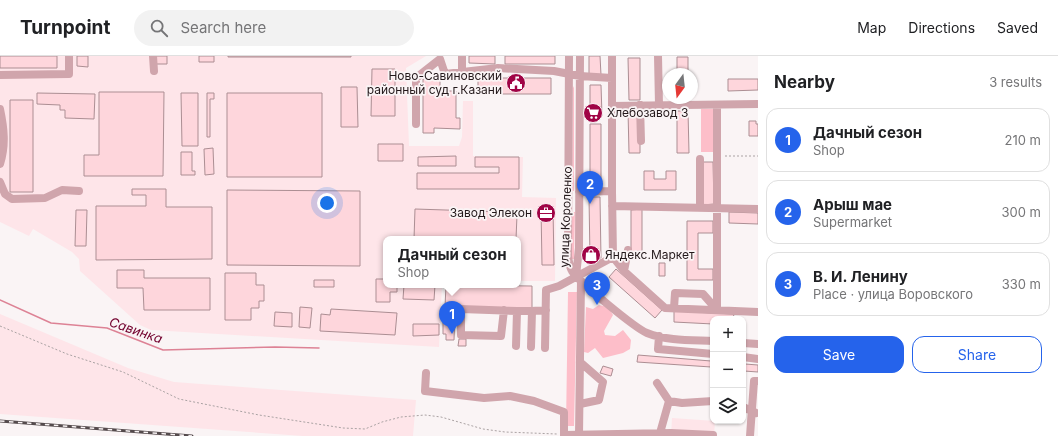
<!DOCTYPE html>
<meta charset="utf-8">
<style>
:root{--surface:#fff;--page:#f2f2f2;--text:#202124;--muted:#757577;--line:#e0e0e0;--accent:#2563eb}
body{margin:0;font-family:Inter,sans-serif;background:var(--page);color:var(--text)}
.controls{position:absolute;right:12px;bottom:12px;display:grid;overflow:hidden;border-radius:8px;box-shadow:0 1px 3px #0004}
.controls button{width:36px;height:36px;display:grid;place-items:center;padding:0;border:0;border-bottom:1px solid var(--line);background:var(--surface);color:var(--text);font:20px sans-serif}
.compass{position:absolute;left:662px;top:12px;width:36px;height:36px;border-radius:50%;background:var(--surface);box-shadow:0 1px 3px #0004;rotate:195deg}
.you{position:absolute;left:327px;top:147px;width:14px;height:14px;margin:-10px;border:3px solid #fff;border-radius:50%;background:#1a73e8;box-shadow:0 0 0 6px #1a73e833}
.badge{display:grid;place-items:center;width:26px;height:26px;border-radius:50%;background:var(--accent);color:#fff;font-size:13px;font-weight:700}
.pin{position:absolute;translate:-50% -33px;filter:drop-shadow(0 1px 2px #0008)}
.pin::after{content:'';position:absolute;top:21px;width:14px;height:12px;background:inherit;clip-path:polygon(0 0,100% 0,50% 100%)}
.popup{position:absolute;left:383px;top:180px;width:138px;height:52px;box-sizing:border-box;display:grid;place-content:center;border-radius:8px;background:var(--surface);filter:drop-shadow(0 1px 3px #0005);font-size:13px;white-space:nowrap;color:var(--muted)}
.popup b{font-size:15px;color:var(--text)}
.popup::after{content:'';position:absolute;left:50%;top:100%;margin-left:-8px;border:8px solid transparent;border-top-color:var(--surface)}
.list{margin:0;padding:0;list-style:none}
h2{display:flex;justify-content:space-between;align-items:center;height:52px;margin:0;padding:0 16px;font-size:17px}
h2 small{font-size:13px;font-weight:400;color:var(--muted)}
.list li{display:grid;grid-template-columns:26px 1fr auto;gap:12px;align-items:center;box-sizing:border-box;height:64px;margin:0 8px 8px;padding:0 8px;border:1px solid var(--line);border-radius:12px}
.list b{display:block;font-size:15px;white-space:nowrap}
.list p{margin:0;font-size:13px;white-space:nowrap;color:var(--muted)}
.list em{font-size:13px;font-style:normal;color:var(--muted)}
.actions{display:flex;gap:8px;padding:12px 16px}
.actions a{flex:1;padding:9px 0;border:1px solid var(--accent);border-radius:12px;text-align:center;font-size:14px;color:var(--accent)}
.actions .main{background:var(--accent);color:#fff}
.icon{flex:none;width:22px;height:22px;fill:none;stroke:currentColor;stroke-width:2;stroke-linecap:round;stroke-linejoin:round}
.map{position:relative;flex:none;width:758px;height:380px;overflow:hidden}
header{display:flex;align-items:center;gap:24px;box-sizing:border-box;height:56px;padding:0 20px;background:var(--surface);border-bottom:1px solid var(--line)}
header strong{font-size:19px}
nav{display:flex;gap:22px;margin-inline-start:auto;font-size:14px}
.search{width:280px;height:36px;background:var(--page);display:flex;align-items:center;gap:10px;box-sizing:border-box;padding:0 14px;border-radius:22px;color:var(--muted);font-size:15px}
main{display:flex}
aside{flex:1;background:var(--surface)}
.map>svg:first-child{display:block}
.built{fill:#fee5e9}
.green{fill:#fdbec9}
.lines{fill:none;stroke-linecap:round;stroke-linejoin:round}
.stream{stroke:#dd8295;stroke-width:1.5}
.building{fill:#fed6dc;stroke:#ac8e93}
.path{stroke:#aaa2a3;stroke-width:1;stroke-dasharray:2 2;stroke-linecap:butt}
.minor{stroke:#d0a5ac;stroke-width:8}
.rail-casing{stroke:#544a4c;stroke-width:3}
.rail{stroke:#faf4f5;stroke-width:1.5;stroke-dasharray:4.5;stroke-linecap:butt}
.labels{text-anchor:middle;stroke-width:3.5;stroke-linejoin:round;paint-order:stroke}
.poi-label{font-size:12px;fill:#23181a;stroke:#faf4f5;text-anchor:end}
.street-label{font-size:12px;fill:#23181a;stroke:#faf4f5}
.water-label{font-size:13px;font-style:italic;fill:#72002e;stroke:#faf4f5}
</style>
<header>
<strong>Turnpoint</strong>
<div class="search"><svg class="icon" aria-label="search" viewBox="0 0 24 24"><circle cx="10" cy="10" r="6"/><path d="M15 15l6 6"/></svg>Search here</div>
<nav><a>Map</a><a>Directions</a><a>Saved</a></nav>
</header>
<main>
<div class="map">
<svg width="758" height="380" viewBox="0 0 758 380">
<rect width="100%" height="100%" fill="#faf4f5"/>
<path class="built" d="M0,0H426L406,12L409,90H459L462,81L463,45H473V100L523,101L522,141L556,142L555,225H518V183H386V229H442L439,291L151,274L140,269L80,215L79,203L72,196L33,173L29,180L0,166Z
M0,258L128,312L174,326L416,344L413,380H303L0,358Z
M672,362L715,365L714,380H671Z"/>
<path class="green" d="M574,30V135H572L573,32Z
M701,53H716V96H701Z
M572,156H575L574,203H572Z
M568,236H577L574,370H566Z
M599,249L608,251L613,259L604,275L605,279L615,280L623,274L631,284L630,293L623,297L603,302L595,292L588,297L584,296L586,251L593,253Z"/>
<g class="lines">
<path class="stream" d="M0,244L51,267L107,272L163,294L275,291L319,292"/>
</g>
<path class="building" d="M0,0H57V12H0Z
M77,0H88V11L77,10Z
M155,0H167V8H155Z
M199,0H214V6H199Z
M228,0H351V1H228Z
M469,0H495V8L469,7Z
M505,0H555V8H505Z
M589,0H600L601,19H589Z
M677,1H688V18H677Z
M628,2H640V44H629Z
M372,13H395V60H371Z
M478,22H551V38H478Z
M423,23H440V35H456V62H460V73L434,72V77H423Z
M728,23H758V34L728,35Z
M590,29H601L602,60H590Z
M341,31H357L358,71H341Z
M99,36H164L163,120H84V99H99Z
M37,37L95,38L94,63L65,62V54H60V49L37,48Z
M181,37H198V90H182Z
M207,37H214V43H210V81H207Z
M227,37H322V121H227Z
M10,44H33V136H10Z
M628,55H640V97H629Z
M677,55H688L689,97H677Z
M749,65H756V68H758V80H749Z
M590,68H601V128H590Z
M378,88H403V105H378Z
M213,92L214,118L205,119L204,93Z
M181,96H192V115H195V119H181Z
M456,100V110H418V101Z
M475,101H519V133H417V117H499V111H475Z
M702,106H713L714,148L702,149Z
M644,115H654V123H666V115H676V134H644Z
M132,133H166V151H212V203L96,204V150H146V139H132Z
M227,134L360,135V210L227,209Z
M589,141H600L601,202H590Z
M541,152H553L554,209H542Z
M415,153L506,156V159H517L516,183H414Z
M642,153V195L631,196V154Z
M76,154H87L86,190H75Z
M729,156L758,157V168L729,167Z
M687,165H713V177H698V213H713V224H687Z
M659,207H665V220H659Z
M616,213L662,254L655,262L609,221Z
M117,214H144V222H210V254H144L143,232H117Z
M225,217H256V229H264V245H259V252H251V264H225Z
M376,223H386V229H397V236H390V246H376Z
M314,224H334V231H314Z
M404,229H435L434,244L403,243Z
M446,229L532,230V253L445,251Z
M300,251L312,252L310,272L299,271Z
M331,253L397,257L395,279L320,275L321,258L330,259Z
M443,255L455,256L454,284H446V278H443Z
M674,255L734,258L733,263H713V268L674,266Z
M275,256L292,257V271L274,270Z
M413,268H439V279L413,280Z
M459,283H466V290H458Z
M638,299L711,305V311L637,306Z
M745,308L758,309V316L744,315Z
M603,310L613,313L611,320L600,317Z"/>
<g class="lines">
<path class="path" d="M725,100H758
M0,270L67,298L123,316L179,343L259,359L343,372L365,373L382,366L401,361L425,359L441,361L483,373L505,376L557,378"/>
<path class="minor" d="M153,0L154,15
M462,0V17
M569,0L568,200C569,205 569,210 572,215C579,226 635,272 647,277C667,285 692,284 713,285
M658,0L659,49
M0,19L69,18V0
M640,49L641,85
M612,50L758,48
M0,53C4,72 6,89 0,108
M416,68V22L440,3L445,18L498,12L554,15L580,20L612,22
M700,103V152
M0,126L5,138L12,143L45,142L62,134L79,135
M612,135V0
M579,136L612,135L613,201L625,216L665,252L758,256
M612,150L758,153
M624,215L628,194
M576,220L579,192L580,0
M674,252L675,237L703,238L717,254
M504,254L501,280L461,279V253L517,255
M717,254V49
M659,280L658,293L713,298
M743,287L758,288
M516,290L517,255H532
M531,291L532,255L546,254
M545,292L546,234L559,230L613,201
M743,301L758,303
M426,317L425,335L484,342L510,340L534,345L564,356V379L671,377L713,379
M657,327L669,345L660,377
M669,345L682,347L713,345
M580,348L599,344L603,326L580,306
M743,351L756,357
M579,379L581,225
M750,380L754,325H758"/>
<g class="rail-casing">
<path id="rail" d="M0,365L192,380"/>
</g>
<use href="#rail" class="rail"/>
</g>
<defs>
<g id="civic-disc" transform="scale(1)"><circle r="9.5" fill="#a00345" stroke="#faf4f5"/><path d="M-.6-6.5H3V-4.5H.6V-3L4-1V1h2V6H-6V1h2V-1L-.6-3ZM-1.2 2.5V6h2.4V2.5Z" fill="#fff"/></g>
<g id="supermarket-disc" transform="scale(1)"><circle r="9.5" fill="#a00345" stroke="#faf4f5"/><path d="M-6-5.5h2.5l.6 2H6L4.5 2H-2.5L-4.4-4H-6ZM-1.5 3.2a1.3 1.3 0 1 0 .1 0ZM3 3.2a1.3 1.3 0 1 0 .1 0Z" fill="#fff"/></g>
<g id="office-disc" transform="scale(1)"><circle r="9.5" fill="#a00345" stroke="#faf4f5"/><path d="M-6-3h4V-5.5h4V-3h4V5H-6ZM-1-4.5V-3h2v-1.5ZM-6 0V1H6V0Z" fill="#fff"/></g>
<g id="shop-disc" transform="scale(1)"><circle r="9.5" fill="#a00345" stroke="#faf4f5"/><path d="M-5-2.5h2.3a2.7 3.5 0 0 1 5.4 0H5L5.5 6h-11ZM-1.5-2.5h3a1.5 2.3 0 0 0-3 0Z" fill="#fff"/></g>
</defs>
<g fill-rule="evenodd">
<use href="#civic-disc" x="516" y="27"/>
<use href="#supermarket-disc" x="593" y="57"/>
<use href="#office-disc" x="546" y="157"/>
<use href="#shop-disc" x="591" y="199"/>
</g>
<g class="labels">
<g class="poi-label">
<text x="502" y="24">Ново-Савиновский<tspan x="502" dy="14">районный суд г.Казани</tspan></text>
<text x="607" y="61" text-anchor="start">Хлебозавод 3</text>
<text x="532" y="161">Завод Элекон</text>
<text x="605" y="203" text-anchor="start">Яндекс.Маркет</text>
</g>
<g class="street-label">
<text transform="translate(566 161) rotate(-88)" y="4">улица Короленко</text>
</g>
<g class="water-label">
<text transform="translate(136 274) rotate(19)" y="5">Савинка</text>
</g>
</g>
</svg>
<div class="controls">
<button>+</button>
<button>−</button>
<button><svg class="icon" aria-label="layers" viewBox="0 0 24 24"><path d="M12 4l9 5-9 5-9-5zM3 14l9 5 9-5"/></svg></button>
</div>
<svg class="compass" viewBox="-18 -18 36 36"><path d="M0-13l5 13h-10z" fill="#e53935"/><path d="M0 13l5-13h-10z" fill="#757577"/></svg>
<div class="you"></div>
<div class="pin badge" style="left:452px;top:278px">1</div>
<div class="popup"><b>Дачный сезон</b>Shop</div>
<div class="pin badge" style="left:590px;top:148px">2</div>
<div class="pin badge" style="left:597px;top:249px">3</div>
</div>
<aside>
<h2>Nearby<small>3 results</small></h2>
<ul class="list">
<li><span class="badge">1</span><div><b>Дачный сезон</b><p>Shop</p></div><em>210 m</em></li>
<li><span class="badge">2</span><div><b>Арыш мае</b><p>Supermarket</p></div><em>300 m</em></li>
<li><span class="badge">3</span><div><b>В. И. Ленину</b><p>Place · улица Воровского</p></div><em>330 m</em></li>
</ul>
<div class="actions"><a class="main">Save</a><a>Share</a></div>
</aside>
</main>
